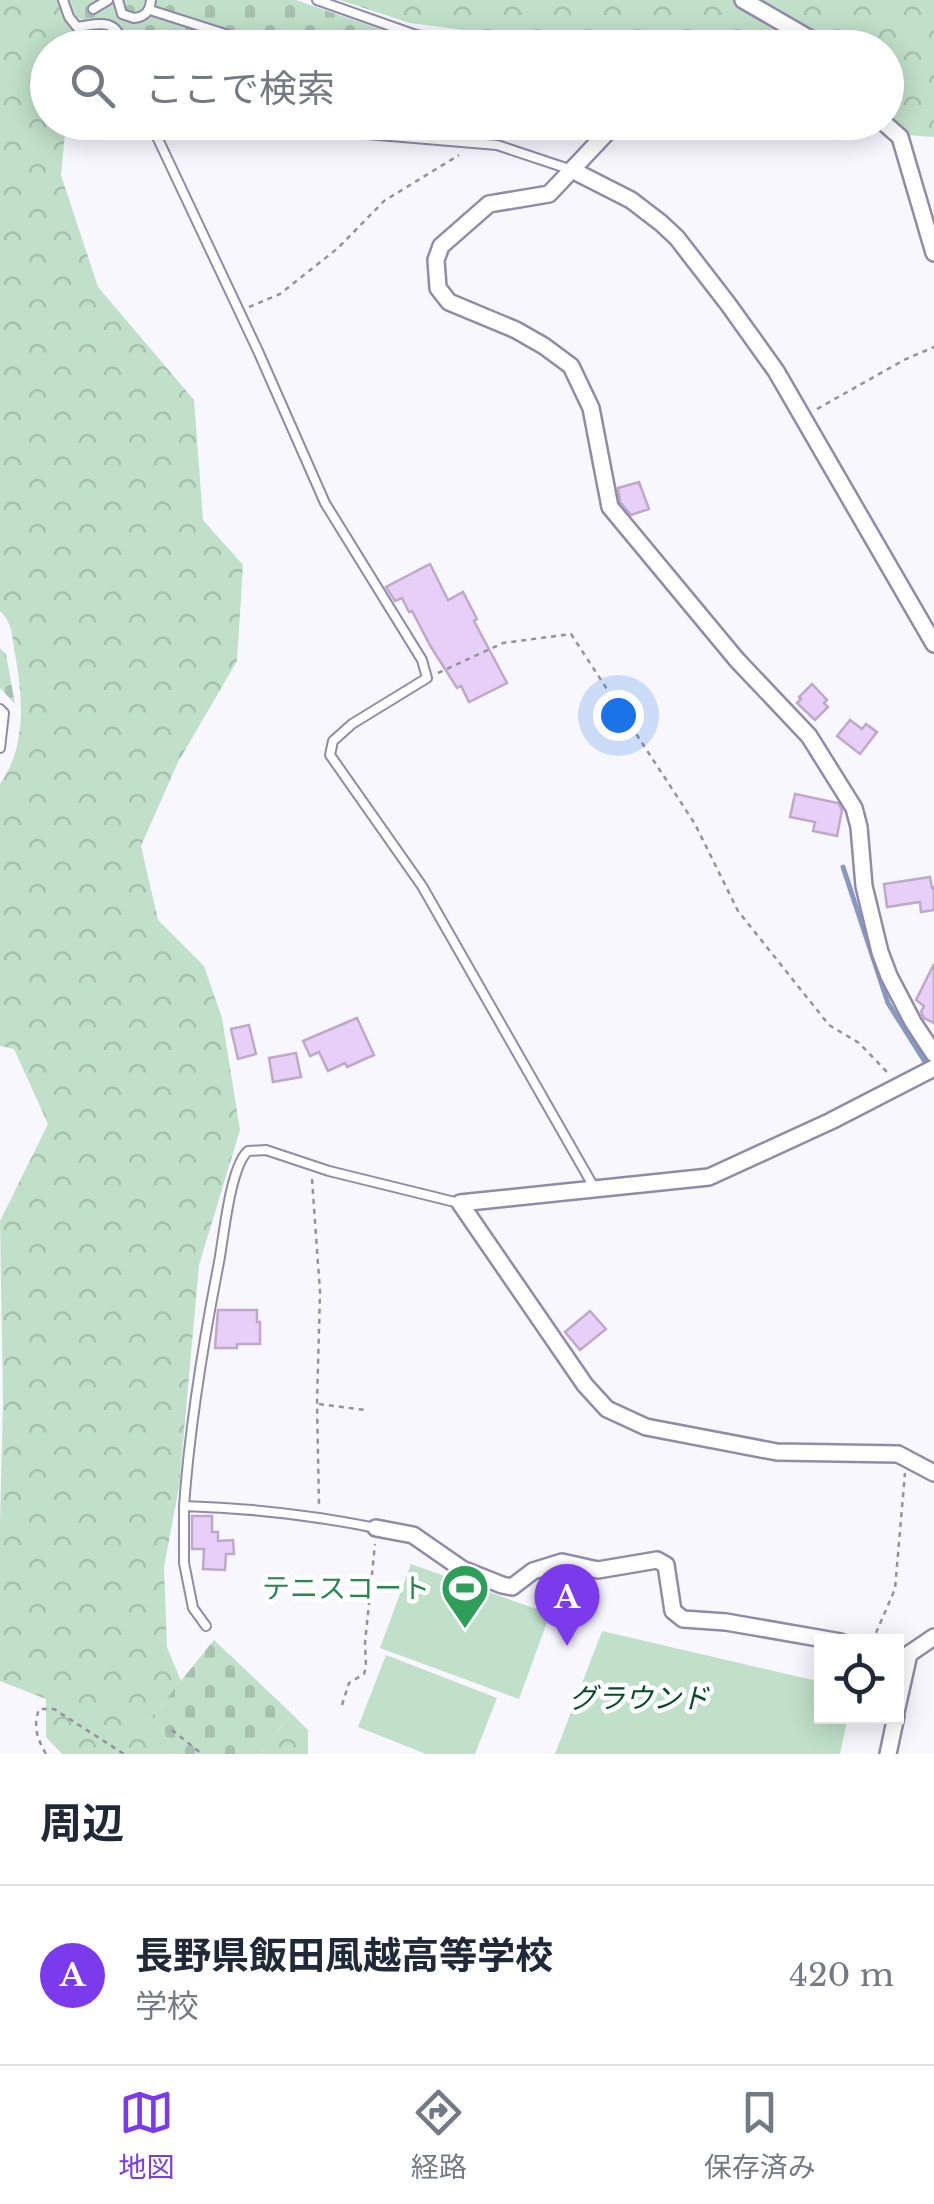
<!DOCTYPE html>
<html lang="ja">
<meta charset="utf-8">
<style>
:root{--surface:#fff;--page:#f6f6f7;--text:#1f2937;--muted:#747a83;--line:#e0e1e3;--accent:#7c3aed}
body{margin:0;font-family:"Libre Baskerville","Noto Sans JP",serif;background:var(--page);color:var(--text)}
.controls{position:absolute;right:30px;bottom:30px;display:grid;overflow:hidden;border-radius:0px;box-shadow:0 5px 25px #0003}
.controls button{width:90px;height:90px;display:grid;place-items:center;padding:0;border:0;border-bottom:2px solid var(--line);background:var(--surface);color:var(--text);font:50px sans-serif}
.you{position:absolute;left:618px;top:715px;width:35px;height:35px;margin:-25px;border:8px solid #fff;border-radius:50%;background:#1a73e8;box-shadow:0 0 0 15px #1a73e833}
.badge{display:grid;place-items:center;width:65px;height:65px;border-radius:50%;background:var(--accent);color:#fff;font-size:32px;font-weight:700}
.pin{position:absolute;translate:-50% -82px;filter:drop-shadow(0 2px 5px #0008)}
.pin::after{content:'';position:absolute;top:52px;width:35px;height:30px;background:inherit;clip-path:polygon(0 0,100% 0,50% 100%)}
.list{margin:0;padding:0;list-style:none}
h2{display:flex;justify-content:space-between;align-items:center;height:130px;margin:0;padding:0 40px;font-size:42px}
h2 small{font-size:32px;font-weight:400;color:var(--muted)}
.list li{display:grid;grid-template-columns:65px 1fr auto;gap:30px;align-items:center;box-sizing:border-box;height:180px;padding:0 40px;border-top:2px solid var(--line)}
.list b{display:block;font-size:38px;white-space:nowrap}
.list p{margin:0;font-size:32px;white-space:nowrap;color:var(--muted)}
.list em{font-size:32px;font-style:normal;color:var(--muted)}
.icon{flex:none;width:55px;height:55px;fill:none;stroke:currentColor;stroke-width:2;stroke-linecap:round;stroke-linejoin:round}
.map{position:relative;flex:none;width:934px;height:1754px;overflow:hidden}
.search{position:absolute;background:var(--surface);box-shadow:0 5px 25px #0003;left:30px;right:30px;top:30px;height:110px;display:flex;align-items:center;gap:25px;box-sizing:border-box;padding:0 35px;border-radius:55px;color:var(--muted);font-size:38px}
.sheet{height:310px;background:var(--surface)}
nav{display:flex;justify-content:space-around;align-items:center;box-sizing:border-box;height:140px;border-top:2px solid var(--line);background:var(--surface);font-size:28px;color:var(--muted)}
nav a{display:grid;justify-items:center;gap:5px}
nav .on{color:var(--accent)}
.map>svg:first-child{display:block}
.forest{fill:url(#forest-crowns)}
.cemetery{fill:url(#cemetery-stones)}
.green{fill:#c0e0c9}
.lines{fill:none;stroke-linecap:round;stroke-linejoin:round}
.stream{stroke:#8699bf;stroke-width:5}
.building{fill:#e7cff7;stroke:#bdaac9;stroke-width:2.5}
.lane-casing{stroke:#918aaa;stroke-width:12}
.street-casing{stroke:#918aaa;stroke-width:20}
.path{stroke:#94929d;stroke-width:2.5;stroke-dasharray:5 5;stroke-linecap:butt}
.lane{stroke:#fff;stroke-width:8}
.street{stroke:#fff;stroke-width:15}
.labels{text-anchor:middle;stroke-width:9;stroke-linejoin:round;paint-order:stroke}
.leisure-label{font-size:28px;fill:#27864d;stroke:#fff;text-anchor:end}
.park-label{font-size:28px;font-style:italic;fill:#054b27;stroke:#fff}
</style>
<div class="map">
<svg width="934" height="1754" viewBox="0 0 934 1754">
<defs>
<pattern id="forest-crowns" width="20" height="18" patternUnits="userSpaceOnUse" patternTransform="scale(2.5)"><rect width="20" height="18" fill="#c0e0c9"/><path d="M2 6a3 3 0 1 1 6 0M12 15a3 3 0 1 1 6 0" fill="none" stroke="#a6c1ae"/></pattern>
<pattern id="cemetery-stones" width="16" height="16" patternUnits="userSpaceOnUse" patternTransform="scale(2.5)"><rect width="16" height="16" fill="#c0e0c9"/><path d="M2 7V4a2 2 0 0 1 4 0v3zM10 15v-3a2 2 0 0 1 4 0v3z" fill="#a6c1ae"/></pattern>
</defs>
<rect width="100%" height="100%" fill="#f8f7fe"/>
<path class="forest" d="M0,0H71L77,17L103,37L109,47L48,48V122L66,123L61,175L98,287L194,400L203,520L243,565L237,661L178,762L141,846L158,920L204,966L222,1018L240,1130L199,1265L179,1487L164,1567L167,1647L181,1681L150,1719L177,1748L173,1754H62L46,1737V1699L0,1681V1523L3,1401L0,1221L48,1124L14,1049L0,1046V784C27,746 23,698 15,654C12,638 13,623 0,611Z
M339,0H934V137L907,135L886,122V48H636L526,38L410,23Z
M291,1713L308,1730V1754H261Z"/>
<path class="cemetery" d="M71,0H296L405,38L404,47H117L108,33L77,17Z
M0,648L6,654L15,704L0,688Z
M214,1640L291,1713L261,1754H173L176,1747L150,1719Z"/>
<path class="green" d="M411,1564L550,1614L519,1699L380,1648Z
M602,1631L821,1682L822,1716L848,1717L840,1754H555Z
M386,1655L497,1698L475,1754H426L358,1727Z"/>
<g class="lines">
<path class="stream" d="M843,867L888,1003L927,1065"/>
</g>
<path class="building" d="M639,482L649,509L631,515L620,502L618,488Z
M430,564L448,600L463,592L477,619L474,621L507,683L469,702L461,686L457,688L431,647L412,611L409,612L402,598L395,601L386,587Z
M812,684L827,700L824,703L828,707L815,720L797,703L801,699L799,697Z
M850,720L862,729L866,724L877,732L860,754L837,736Z
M795,794L838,803L842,810L837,836L813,831L815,822L790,817Z
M930,877L932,888L934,887V910L921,912L920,902L887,907L884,884Z
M934,964V1023L924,1018L921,1012L924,1006L916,1000Z
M357,1018L374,1055L347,1067L345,1063L328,1071L319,1052L310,1056L303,1041Z
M249,1025L256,1054L238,1059L231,1029Z
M296,1053L301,1077L273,1082L269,1058Z
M218,1310H257V1322H260V1344H237V1348H215Z
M590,1311L606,1329L580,1350L565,1332Z
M192,1516H212V1532H218V1541L233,1540L234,1554H226L225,1570L203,1569L204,1549H192Z"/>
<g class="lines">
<g class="lane-casing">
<path id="lane" d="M63,0L69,17L77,27C100,23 119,18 123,48
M118,0L122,14L134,18C145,17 150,11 151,0
M317,0L416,35L501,48
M93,9L108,0
M150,10L269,48
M150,122L258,351L325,503L422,660L427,678L352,724L333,741L330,755L422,886L595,1189
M308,122L331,131L497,145L572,170
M0,709L4,713L0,748
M184,1506V1563L193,1608L206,1626
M376,1528C313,1515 249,1508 184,1506C190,1422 203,1344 219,1262C224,1236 230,1167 248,1151L266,1150L329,1171L459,1203"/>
</g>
<g class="street-casing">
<path id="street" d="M743,0L826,48
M617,122L549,194L489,204L441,246L436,260L438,288L449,302L516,330L544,346L571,366L591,408L610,507L737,660L809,736L854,808L859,827L864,886L880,952L889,976L913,1022L934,1054
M861,122H863
M883,122L900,137L934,253
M572,170L631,200L661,223L677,238L728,304L776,371L934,644
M934,1068L831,1121L709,1177L460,1203L585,1385L607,1409L646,1427L777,1452L898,1454L934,1473
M376,1528L413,1535L462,1569L502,1585L512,1587L533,1571L562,1562L598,1570L657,1560L666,1565L673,1611L683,1619L726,1622L841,1642
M896,1712L909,1654L934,1637
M888,1754L896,1716"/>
</g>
<path class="path" d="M249,307L280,294L338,248L384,201L459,155
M817,409L904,360L934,347
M438,673L503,643L571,634L695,824L738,911L829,1025L859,1043L888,1073
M312,1179L320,1292L317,1403L319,1506
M319,1404L365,1410
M872,1642L895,1589L905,1473
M342,1705L349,1683L364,1674L366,1667L365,1643L375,1544
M172,1730L202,1754
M46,1754C37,1738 33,1727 39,1709H54L124,1754"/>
<use href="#lane" class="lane"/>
<use href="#street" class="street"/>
</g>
<defs>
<g id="stadium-pin" transform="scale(2.5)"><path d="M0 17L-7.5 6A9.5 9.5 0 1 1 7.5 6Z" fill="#2e9e5b" stroke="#fff"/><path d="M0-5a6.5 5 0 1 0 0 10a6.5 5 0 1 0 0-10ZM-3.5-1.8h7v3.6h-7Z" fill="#fff"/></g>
</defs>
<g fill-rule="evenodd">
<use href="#stadium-pin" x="465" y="1588"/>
</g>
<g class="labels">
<g class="leisure-label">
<text x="430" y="1598">テニスコート</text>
</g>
<g class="park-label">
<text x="639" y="1708">グラウンド</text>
</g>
</g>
</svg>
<div class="controls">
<button><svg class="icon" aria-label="locate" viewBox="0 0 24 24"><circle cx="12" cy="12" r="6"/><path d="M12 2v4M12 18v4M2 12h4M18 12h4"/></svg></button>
</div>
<div class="you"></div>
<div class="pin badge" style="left:567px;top:1646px">A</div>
<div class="search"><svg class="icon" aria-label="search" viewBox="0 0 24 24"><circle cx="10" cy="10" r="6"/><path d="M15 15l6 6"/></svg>ここで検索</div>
</div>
<section class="sheet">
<h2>周辺<small></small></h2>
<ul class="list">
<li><span class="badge">A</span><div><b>長野県飯田風越高等学校</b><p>学校</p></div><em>420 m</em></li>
</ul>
</section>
<nav>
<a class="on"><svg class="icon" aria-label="map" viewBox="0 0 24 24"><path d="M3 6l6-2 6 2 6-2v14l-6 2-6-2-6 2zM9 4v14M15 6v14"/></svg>地図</a>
<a><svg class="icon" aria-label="directions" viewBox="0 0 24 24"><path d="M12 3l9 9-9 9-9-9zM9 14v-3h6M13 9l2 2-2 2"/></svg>経路</a>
<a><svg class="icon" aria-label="saved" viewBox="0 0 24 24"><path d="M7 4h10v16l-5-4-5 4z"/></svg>保存済み</a>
</nav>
